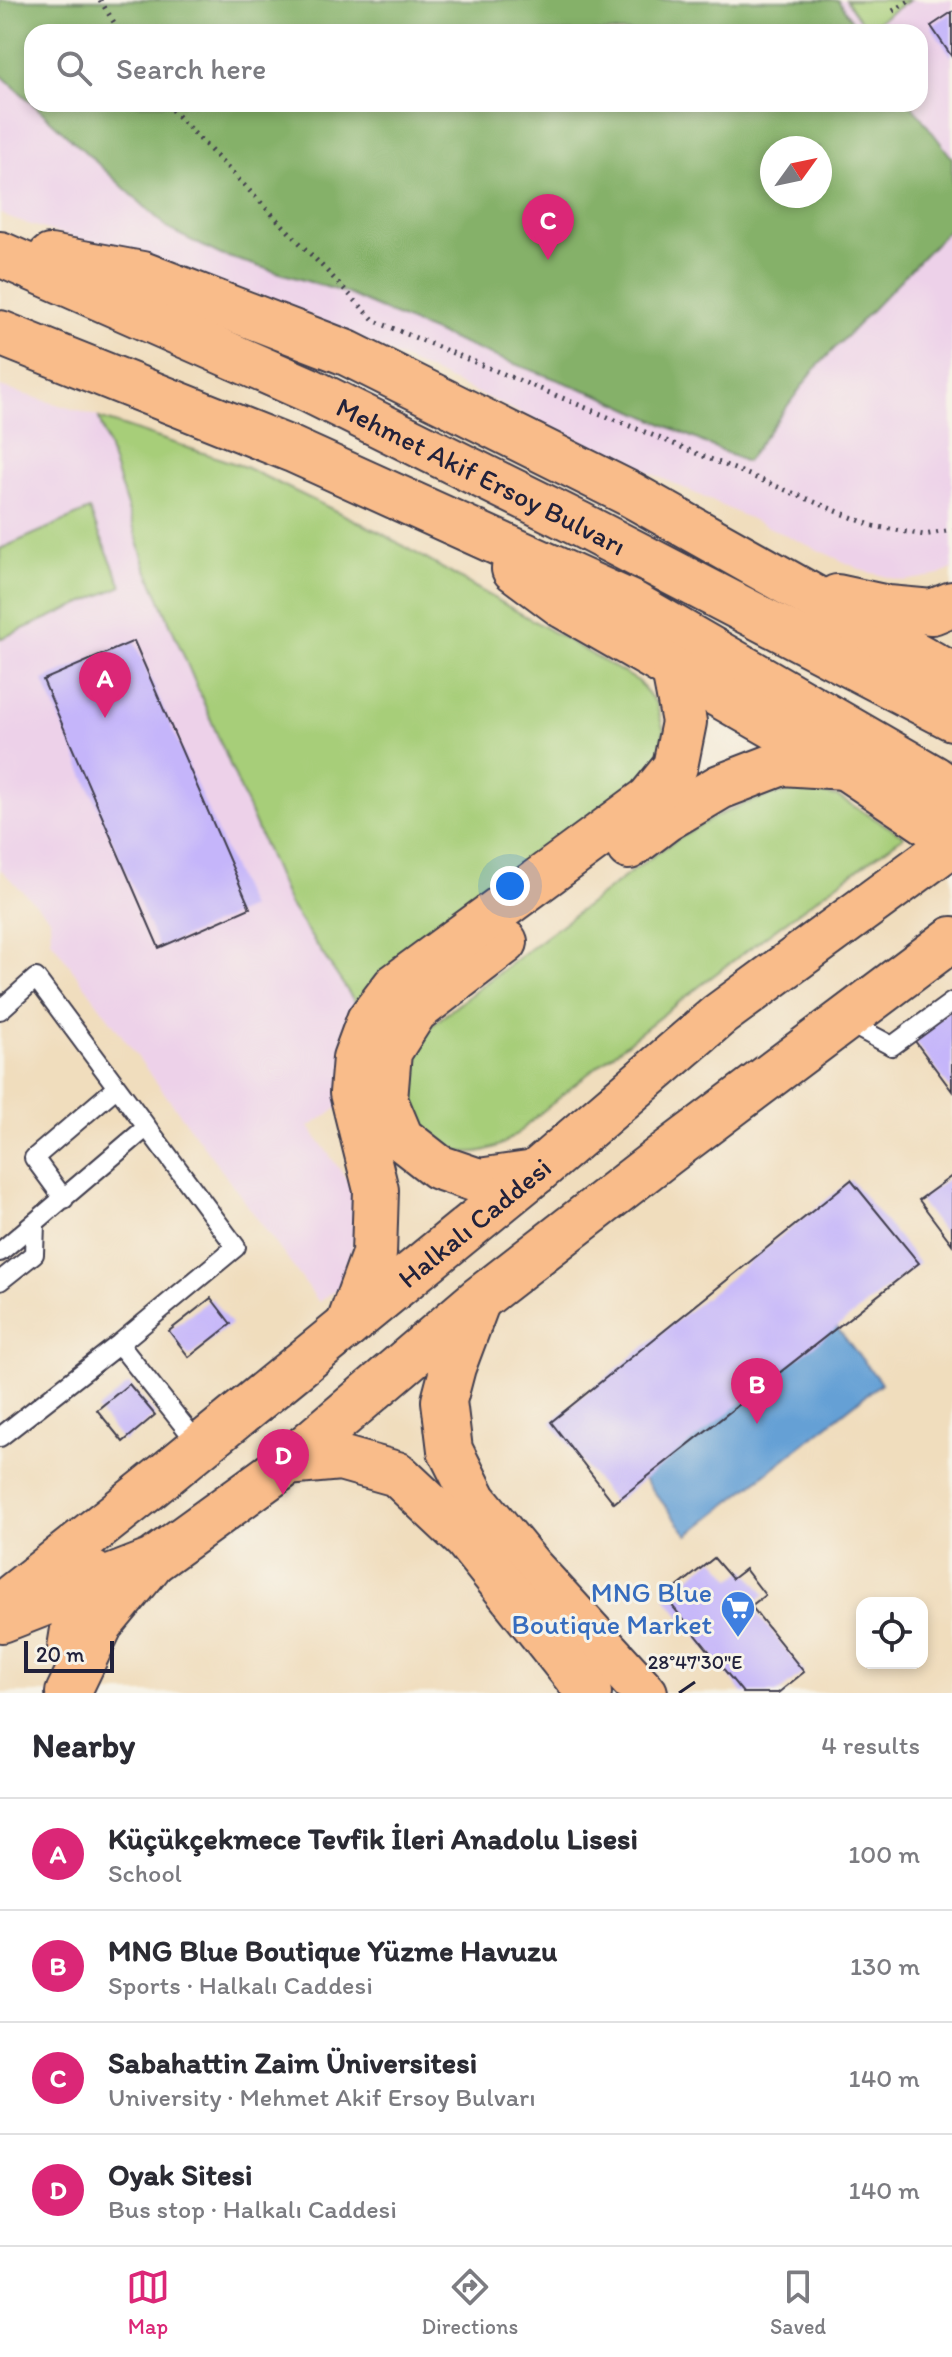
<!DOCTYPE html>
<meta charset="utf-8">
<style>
:root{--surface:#fff;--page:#f2f2f3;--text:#2b2b33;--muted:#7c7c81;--line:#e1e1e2;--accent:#db2777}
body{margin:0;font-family:Itim,sans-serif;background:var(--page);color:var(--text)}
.controls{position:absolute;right:24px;bottom:24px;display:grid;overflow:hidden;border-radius:16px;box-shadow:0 4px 12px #0003}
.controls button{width:72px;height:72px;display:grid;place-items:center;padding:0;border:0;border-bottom:2px solid var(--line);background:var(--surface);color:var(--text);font:40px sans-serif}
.compass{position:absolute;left:760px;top:136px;width:72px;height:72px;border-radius:50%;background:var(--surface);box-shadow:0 4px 12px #0003;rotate:57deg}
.scale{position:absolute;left:24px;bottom:20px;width:90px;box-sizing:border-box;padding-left:8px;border:4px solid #22223b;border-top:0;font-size:22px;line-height:28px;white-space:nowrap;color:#22223b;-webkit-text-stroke:6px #f7f3e8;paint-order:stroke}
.you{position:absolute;left:510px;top:886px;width:28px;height:28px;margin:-20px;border:6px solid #fff;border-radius:50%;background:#1a73e8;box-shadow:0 0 0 12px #1a73e833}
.badge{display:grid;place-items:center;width:52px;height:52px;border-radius:50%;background:var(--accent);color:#fff;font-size:26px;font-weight:700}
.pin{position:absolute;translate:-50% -66px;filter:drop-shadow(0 2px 4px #0008)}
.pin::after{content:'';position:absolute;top:42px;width:28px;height:24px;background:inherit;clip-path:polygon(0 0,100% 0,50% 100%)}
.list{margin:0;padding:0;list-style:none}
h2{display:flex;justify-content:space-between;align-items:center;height:104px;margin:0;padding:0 32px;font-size:34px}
h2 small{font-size:26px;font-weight:400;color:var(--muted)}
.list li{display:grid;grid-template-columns:52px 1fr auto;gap:24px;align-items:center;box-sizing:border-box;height:112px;padding:0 32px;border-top:2px solid var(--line)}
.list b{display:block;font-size:30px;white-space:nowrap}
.list p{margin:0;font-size:26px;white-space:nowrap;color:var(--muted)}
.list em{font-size:26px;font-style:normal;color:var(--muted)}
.icon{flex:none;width:44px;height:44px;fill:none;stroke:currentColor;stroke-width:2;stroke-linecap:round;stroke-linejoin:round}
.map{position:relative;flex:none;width:952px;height:1693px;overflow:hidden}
.search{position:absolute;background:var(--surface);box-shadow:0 4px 12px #0003;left:24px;right:24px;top:24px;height:88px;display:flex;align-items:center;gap:20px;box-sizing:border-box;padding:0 28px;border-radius:24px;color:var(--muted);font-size:30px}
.sheet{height:552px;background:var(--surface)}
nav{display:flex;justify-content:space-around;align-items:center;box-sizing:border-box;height:112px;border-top:2px solid var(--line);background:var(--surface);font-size:22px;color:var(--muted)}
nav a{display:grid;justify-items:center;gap:4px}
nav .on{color:var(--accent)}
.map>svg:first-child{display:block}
.built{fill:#edd1e9;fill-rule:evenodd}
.green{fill:#a7ce79;stroke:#64785a;stroke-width:2}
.forest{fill:#85b169;stroke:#546a52;stroke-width:2;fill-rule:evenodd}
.water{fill:#65a0d5;stroke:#446188;stroke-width:2}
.building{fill:#c5b5fa}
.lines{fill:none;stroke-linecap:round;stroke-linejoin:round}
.lane-casing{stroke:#413e4e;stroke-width:22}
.primary-casing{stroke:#413e4e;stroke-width:48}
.path{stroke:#413e4e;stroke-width:5;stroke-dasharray:2 6;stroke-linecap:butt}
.lane{stroke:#fff;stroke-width:18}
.primary{stroke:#f9bc8a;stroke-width:44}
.ticks{fill:none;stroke:#22223b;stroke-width:3}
.labels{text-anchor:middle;stroke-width:6;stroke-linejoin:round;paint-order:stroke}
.street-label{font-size:28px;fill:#22223b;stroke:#f7f3e8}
.shop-label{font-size:28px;fill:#366cbe;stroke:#f7f3e8;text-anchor:end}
.ticks-label{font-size:20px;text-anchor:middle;fill:#22223b;stroke:#f7f3e8;stroke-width:6;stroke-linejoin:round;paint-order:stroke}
</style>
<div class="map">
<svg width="952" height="1693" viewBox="0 0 952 1693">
<rect width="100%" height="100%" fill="#f7f3e8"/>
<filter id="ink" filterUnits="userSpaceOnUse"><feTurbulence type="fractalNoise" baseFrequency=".0125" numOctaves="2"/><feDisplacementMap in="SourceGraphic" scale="16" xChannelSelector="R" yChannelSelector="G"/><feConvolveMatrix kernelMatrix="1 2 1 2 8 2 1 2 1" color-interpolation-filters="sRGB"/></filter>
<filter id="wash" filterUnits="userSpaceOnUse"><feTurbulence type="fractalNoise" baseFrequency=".006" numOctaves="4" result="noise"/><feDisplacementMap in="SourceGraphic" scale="32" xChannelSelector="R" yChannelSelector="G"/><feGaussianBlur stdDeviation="1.8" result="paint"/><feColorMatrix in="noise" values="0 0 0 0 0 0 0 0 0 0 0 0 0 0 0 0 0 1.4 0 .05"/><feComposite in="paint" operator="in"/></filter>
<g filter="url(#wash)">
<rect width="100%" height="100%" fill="#f0ddbd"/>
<path class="built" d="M0,0H952V569L940,575L904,581L864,571L279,302L9,218L0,213ZM32,32H920V104H32ZM772,148H820V196H772Z
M0,387L99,417L146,567L289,904L363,1015L341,1106L309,1127L362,1200L344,1283L319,1302L51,940L50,918L0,869Z"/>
<path class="green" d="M846,0H910L866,29Z
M99,418L245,467L379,532L638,681L656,703L664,731L659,760L641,782L357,1005L289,904L146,567Z
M89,510L122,586L0,639V549Z
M795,791L816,792L838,797L904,836C808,904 714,973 622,1047C593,1069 565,1093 537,1116C527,1125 516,1136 504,1143C456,1169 409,1138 406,1085C405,1066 413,1051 421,1034C479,988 537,942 597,898C656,854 718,801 795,791Z"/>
<path class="forest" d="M0,0H838L859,32H32V103L0,74Z
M33,104H911L952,158V221L951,227L814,370L746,462L604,397L488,354L405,320L346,293L221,255L170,230ZM772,148H820V196H772Z"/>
<path class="water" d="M826,1314L881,1383L688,1535L634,1466Z"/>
<g id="blocks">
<path class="building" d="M952,12V57L931,26Z
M134,641L250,908L159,948L43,680Z
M952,1007V1091L912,1037Z
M952,1176V1244L919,1200Z
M851,1180L919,1263L614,1503L551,1422Z
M211,1298L231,1324L189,1357L169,1331Z
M129,1384L155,1415L123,1442L97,1410Z
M714,1558L732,1579L745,1569L765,1595L751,1606L804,1672L778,1693H743L665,1597Z"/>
</g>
</g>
<g filter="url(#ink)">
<use href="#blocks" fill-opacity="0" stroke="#413e4e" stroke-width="2"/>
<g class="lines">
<g class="lane-casing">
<path id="lane" d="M0,1010L36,978L236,1247L119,1344L0,1437
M845,1021L892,1046L952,1002
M64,1199L34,1158L117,1087
M0,1252L147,1127
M0,1281L34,1254L35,1223
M119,1344L200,1446"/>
</g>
<g class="primary-casing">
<g id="primary">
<path id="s1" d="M0,254L309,390L579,524L952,718"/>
<path d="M50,257L142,274L347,353L630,494L952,675"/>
<path d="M0,333L293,450L633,604L934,778L952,791"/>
<path d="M514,569L565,607L845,767L952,839"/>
<path d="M837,597L888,608L932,612L952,604"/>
<path d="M629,847L666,819L720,787L782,763L845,767"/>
<path d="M505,942L415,1011L389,1052L385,1100L401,1138L438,1167L479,1181L535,1173"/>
<path d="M477,1303L453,1367L444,1401L450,1450L475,1500L529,1566L645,1693"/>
<path d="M348,1326L374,1254L376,1190L352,1093L355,1058L369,1020L395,986L649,799L675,767L684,722L674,670"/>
<path d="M287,1463L340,1458L397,1474L466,1539L589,1693"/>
<path id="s2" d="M0,1606L149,1488L535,1173L719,1015L952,844"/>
<path d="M2,1620L153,1561L281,1468L478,1300L666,1154L952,939"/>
<path d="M70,1648L79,1592L92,1573"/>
<path d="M68,1693L101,1624L149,1566"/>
</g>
</g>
<path class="path" d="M100,0L120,32
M893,11L911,0
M166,104L375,321L873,526L924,535L952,530"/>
<use href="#lane" class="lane"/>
<use href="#primary" class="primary"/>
</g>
</g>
<path class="ticks" d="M679,1693L695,1682"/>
<defs>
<g id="supermarket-pin" transform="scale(1.8)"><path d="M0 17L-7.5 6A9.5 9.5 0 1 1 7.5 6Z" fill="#3f7fe0" stroke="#f7f3e8"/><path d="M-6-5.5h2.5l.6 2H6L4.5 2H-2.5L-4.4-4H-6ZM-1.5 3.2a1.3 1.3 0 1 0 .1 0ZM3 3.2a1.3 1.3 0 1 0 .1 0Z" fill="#fff"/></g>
</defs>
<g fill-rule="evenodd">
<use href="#supermarket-pin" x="738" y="1608"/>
</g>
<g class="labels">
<g class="street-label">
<text dy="10" stroke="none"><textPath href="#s1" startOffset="530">Mehmet Akif Ersoy Bulvarı</textPath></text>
<text dy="10" stroke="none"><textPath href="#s2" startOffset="610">Halkalı Caddesi</textPath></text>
</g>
<g class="shop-label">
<text x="712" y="1602">MNG Blue<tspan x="712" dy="32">Boutique Market</tspan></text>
</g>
</g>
<g class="ticks-label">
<text x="695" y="1669">28°47'30"E</text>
</g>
</svg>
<div class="controls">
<button><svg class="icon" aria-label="locate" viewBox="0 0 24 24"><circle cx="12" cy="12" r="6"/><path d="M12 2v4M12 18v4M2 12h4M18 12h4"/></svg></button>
</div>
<svg class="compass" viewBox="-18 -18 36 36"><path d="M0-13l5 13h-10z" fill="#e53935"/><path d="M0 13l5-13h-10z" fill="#7c7c81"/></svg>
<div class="scale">20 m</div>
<div class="you"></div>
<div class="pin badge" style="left:105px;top:718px">A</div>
<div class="pin badge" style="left:757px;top:1424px">B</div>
<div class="pin badge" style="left:548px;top:260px">C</div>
<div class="pin badge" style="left:283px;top:1495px">D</div>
<div class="search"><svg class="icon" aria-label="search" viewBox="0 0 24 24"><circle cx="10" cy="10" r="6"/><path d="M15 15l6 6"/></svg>Search here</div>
</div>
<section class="sheet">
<h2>Nearby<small>4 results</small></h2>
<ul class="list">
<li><span class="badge">A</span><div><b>Küçükçekmece Tevfik İleri Anadolu Lisesi</b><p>School</p></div><em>100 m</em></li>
<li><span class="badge">B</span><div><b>MNG Blue Boutique Yüzme Havuzu</b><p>Sports · Halkalı Caddesi</p></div><em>130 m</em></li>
<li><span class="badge">C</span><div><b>Sabahattin Zaim Üniversitesi</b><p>University · Mehmet Akif Ersoy Bulvarı</p></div><em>140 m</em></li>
<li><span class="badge">D</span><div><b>Oyak Sitesi</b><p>Bus stop · Halkalı Caddesi</p></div><em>140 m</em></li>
</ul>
</section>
<nav>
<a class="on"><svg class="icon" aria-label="map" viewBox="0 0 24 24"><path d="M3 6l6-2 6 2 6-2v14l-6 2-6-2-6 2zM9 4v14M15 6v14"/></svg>Map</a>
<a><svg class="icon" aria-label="directions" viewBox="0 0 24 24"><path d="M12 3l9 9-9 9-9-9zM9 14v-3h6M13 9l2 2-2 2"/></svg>Directions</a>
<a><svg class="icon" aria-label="saved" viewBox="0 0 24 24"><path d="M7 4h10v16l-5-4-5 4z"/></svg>Saved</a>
</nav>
